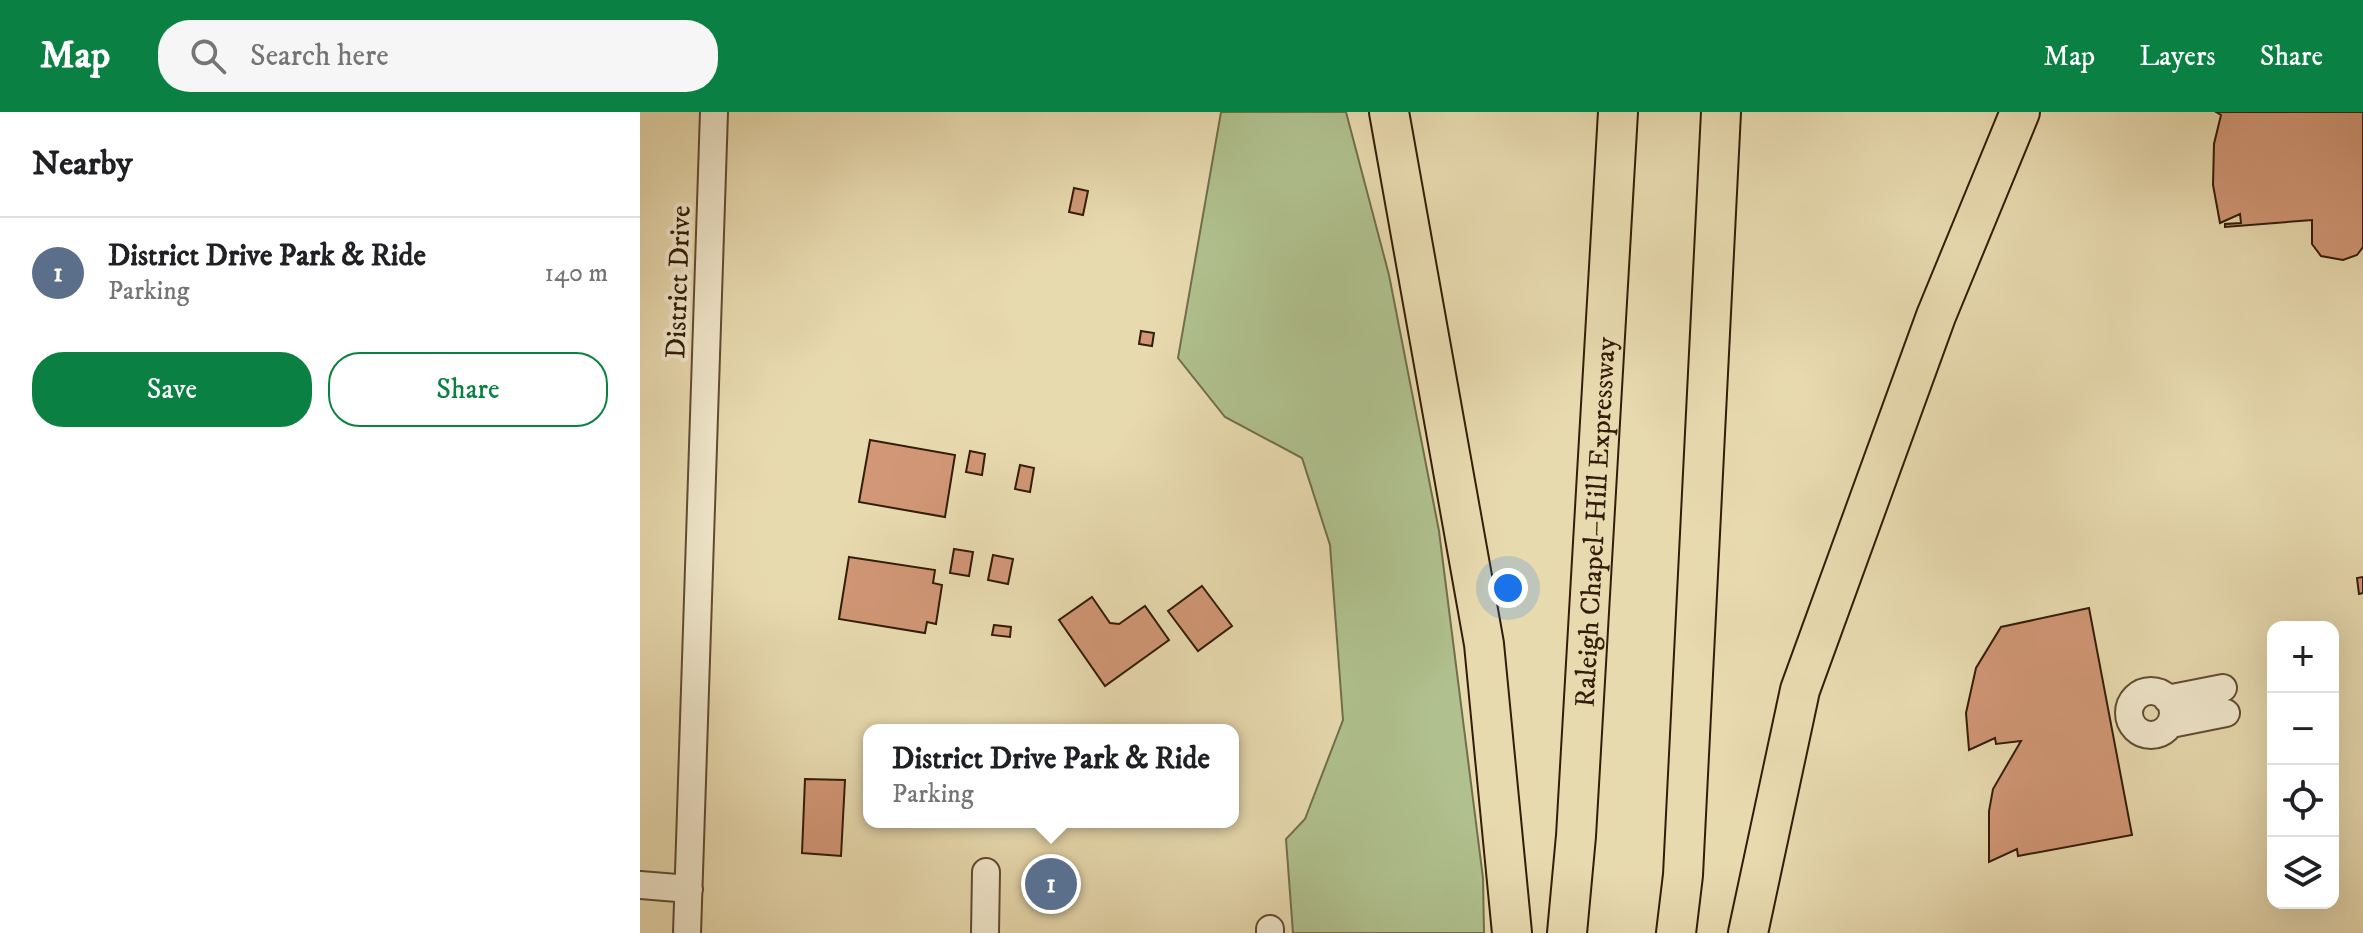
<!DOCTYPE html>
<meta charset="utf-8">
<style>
:root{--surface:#fff;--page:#f6f6f6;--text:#202124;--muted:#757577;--line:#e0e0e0;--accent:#0b8043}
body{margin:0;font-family:"IM FELL DW Pica",serif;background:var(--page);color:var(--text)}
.controls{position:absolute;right:24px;bottom:24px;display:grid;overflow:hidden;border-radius:16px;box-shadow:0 8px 32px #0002}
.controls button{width:72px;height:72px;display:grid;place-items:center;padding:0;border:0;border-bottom:2px solid var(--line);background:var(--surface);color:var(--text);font:40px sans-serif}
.you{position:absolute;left:868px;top:476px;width:28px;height:28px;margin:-20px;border:6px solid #fff;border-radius:50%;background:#1a73e8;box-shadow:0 0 0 12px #1a73e833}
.badge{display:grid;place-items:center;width:52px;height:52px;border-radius:50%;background:var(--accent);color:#fff;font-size:26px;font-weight:700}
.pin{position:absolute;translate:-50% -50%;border:4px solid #fff;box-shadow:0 2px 8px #0006}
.popup{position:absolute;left:223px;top:612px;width:376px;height:104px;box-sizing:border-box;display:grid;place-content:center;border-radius:16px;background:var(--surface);filter:drop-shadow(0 2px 6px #0005);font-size:26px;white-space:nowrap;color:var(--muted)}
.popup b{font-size:30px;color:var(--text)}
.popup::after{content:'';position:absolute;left:50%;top:100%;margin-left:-16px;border:16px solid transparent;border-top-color:var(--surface)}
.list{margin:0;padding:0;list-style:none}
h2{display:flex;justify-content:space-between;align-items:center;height:104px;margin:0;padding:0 32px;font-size:34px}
h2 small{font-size:26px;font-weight:400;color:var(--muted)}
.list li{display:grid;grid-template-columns:52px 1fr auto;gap:24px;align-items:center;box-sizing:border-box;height:112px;padding:0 32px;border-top:2px solid var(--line)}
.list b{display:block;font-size:30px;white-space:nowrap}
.list p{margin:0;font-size:26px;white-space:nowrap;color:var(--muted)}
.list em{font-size:26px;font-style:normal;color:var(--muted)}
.actions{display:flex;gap:16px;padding:24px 32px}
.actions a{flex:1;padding:18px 0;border:2px solid var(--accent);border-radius:32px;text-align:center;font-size:28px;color:var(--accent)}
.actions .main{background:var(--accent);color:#fff}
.icon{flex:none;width:44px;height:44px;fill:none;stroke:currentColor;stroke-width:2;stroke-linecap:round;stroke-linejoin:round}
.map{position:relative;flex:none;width:1723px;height:821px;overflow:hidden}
header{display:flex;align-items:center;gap:48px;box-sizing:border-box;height:112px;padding:0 40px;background:var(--accent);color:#fff}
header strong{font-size:38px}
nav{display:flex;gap:44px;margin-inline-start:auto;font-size:28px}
.search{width:560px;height:72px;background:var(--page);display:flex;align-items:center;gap:20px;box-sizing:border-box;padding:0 28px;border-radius:32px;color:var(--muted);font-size:30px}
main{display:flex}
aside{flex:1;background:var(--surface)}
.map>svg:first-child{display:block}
.green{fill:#b0c18f;stroke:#726e4c;stroke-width:2}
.building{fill:#d19776;stroke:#341c08;stroke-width:2}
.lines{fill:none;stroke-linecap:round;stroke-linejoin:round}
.minor-casing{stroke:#614c32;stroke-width:30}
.highway-casing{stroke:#341c08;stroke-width:42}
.minor{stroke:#f0e7cb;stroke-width:26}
.highway{stroke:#e8daaf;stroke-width:38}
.labels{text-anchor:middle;stroke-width:8;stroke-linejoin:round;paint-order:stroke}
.street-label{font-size:28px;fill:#341c08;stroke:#f0e7cb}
</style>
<header>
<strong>Map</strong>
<div class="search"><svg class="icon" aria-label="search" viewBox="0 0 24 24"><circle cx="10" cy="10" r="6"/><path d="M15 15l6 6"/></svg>Search here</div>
<nav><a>Map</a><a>Layers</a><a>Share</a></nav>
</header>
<main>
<aside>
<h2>Nearby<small></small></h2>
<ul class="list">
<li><span class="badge" style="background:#5c6f8a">1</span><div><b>District Drive Park &amp; Ride</b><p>Parking</p></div><em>140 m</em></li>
</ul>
<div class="actions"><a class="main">Save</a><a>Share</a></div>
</aside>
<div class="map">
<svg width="1723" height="821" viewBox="0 0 1723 821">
<rect width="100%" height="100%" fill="#e8daaf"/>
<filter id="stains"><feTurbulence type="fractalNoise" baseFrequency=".0025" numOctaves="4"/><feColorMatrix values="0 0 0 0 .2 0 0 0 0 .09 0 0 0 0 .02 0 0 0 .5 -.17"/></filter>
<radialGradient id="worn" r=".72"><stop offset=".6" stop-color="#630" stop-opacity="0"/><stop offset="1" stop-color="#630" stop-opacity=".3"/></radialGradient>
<path class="green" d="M581,0H706L749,163L799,419L843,766L844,821H653L646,727L665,707L703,608L690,433L662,346L585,305L538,246Z"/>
<path class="building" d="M1576,0H1723V135L1717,143L1703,148L1681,144L1672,132V108L1585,115V112L1601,111L1600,102L1580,111L1573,73L1574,32L1581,3Z
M434,76L448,79L443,103L429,100Z
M501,219L514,221L512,234L499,232Z
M230,328L315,343L305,405L219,390Z
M330,339L345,342L342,363L326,360Z
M380,353L394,356L390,380L375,377Z
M314,437L333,440L329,464L310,461Z
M353,443L373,447L368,472L348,468Z
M209,445L295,458L293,471L302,473L296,512L287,510L285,521L199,507Z
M1723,465V481L1719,482L1717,466Z
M562,474L592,514L558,539L528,499Z
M452,485L470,511L479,512L505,494L529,528L465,574L419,508Z
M1449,496L1492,723L1378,744L1377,737L1349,750V699L1353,677L1381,629L1356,632L1355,626L1329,638L1326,601L1336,556L1361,515Z
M354,513L371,515L370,525L352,523Z
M165,667L205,668L201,744L162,741Z"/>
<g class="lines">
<g class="minor-casing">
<path id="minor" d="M1489 601a22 22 0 1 1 44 0a22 22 0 1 1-44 0Z
M1527,587L1583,576
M1531,612L1586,601
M0,773L49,777
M47,821L74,0
M345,821L346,760
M630,821V817"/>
</g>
<g class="highway-casing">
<g id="highway">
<path d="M749,0L844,532L872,821"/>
<path id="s1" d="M927,821L936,724L978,0"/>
<path d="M1036,821L1043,763L1081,0"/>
<path d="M1108,821L1160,578L1296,204L1380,0"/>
</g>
</g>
<use href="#minor" class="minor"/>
<use href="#highway" class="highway"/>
</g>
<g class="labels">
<g class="street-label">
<text transform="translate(37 170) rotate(-88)" y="10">District Drive</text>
<text dy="10" stroke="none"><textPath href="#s1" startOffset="412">Raleigh Chapel–Hill Expressway</textPath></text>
</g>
</g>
<rect width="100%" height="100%" filter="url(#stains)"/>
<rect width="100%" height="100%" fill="url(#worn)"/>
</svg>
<div class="controls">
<button>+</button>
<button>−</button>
<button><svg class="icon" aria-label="locate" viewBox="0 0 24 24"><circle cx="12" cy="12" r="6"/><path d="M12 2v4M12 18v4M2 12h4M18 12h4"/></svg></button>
<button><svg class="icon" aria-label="layers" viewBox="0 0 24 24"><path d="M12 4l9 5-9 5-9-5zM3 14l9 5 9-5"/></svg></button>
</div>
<div class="you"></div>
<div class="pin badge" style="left:411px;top:772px;background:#5c6f8a">1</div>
<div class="popup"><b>District Drive Park &amp; Ride</b>Parking</div>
</div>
</main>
